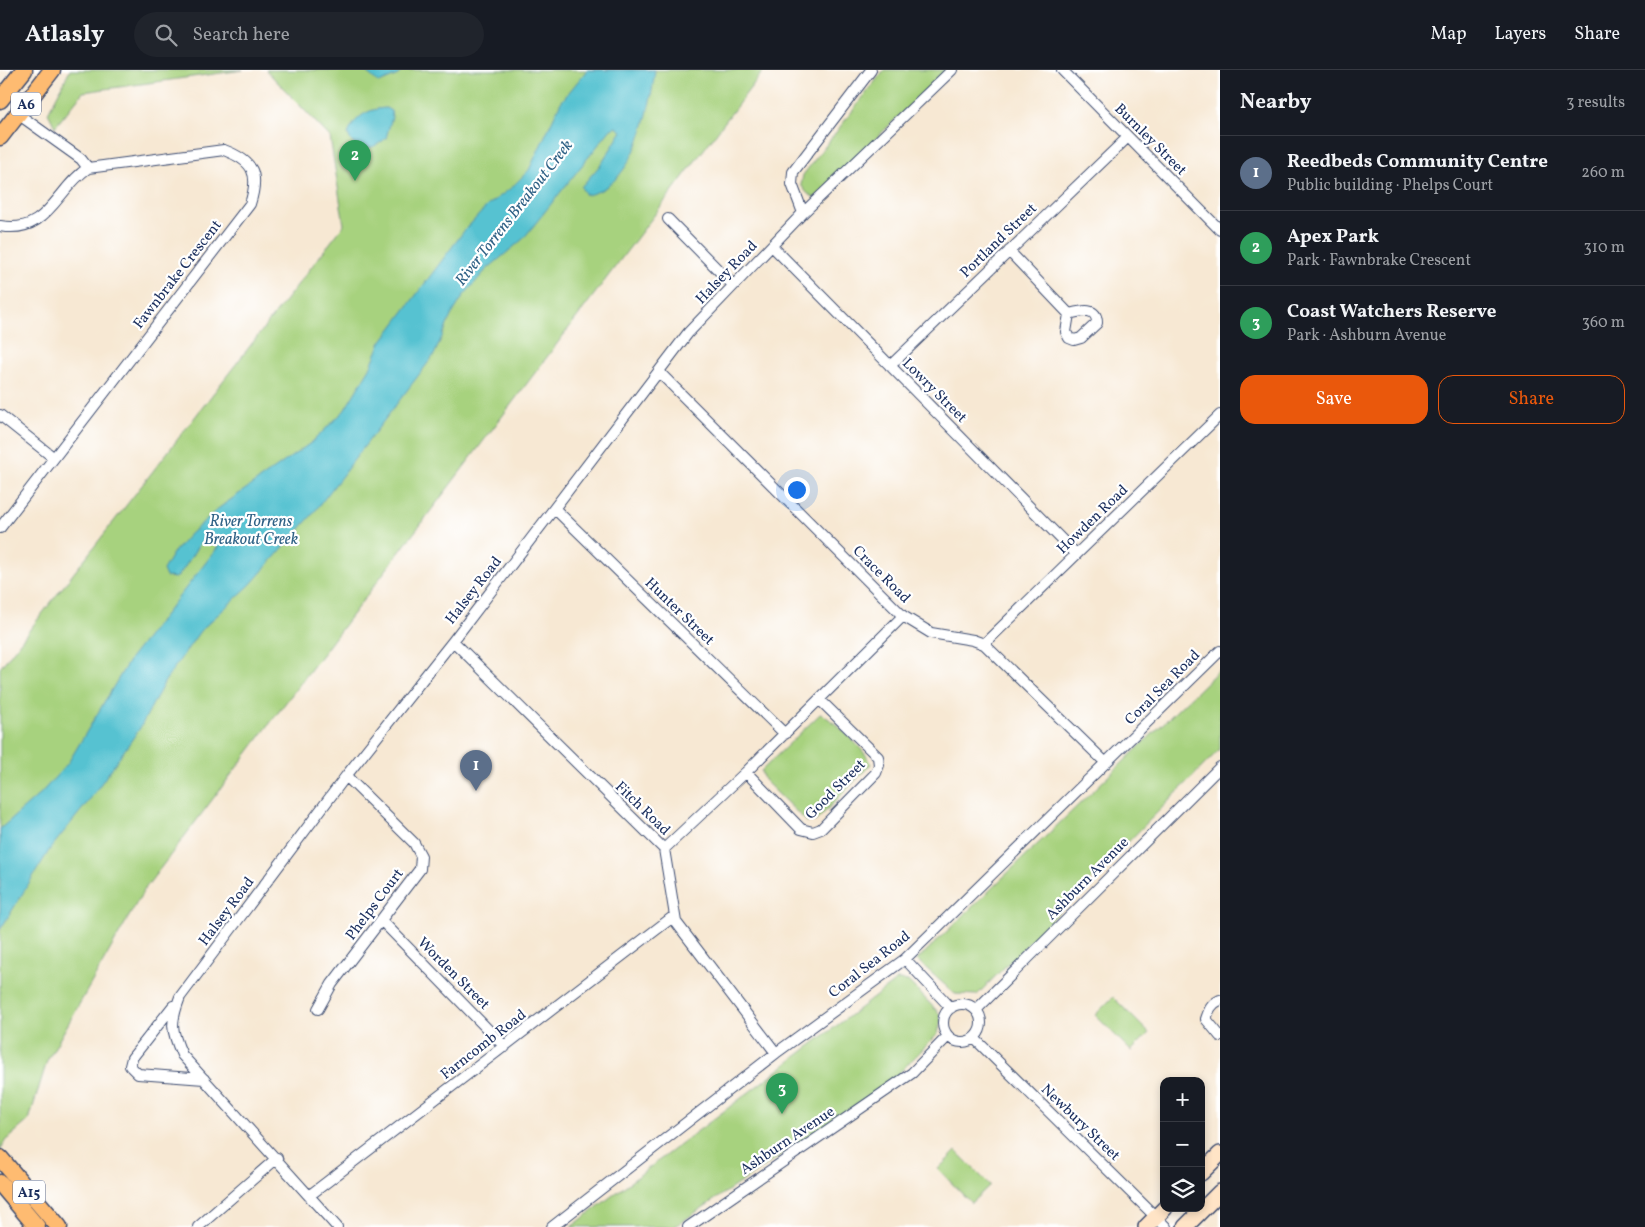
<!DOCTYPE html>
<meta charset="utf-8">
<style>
:root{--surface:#171b24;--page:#20242c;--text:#f1f3f6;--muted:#9ea1a6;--line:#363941;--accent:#ea580c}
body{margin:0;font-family:Vollkorn,serif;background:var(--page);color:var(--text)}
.controls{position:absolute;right:15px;bottom:15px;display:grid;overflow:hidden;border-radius:10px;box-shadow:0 2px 8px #0003}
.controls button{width:45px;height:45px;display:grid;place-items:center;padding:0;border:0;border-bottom:1px solid var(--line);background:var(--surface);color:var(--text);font:25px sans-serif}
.you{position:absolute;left:796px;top:419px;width:18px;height:18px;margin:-12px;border:4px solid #fff;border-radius:50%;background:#1a73e8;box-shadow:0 0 0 8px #1a73e833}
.badge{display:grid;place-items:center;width:32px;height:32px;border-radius:50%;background:var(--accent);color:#fff;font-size:16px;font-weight:700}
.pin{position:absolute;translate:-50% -41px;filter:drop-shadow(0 1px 2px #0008)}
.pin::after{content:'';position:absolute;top:26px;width:18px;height:15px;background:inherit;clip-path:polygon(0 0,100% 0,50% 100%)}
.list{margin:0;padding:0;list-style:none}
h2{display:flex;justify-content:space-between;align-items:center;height:65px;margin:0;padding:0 20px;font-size:21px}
h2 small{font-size:16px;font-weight:400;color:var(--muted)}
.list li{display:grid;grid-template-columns:32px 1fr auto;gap:15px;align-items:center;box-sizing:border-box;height:75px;padding:0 20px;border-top:1px solid var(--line)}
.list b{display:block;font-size:19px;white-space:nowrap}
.list p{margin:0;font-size:16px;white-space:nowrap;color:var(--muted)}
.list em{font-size:16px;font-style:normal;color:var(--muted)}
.actions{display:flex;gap:10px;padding:15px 20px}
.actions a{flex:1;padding:11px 0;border:1px solid var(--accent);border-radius:15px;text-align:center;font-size:18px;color:var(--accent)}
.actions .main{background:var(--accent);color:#fff}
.icon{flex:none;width:28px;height:28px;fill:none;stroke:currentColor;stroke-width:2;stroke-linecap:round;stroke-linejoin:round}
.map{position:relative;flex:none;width:1220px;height:1157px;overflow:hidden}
header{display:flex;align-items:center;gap:30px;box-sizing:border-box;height:70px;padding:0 25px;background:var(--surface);border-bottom:1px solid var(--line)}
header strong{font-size:24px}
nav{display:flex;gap:28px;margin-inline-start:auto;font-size:18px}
.search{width:350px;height:45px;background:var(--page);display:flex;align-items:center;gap:12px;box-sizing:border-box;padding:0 18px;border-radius:28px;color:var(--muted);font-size:19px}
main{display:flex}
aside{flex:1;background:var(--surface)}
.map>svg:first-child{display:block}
.green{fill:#a7d27e;stroke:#61806e}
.water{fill:#57c2d1;stroke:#397898}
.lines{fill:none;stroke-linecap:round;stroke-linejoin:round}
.minor-casing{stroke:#3c4b70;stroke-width:12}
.secondary-casing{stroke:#3c4b70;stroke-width:18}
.primary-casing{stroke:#3c4b70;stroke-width:19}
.minor{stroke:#fff;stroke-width:10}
.secondary{stroke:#ffe4c6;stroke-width:15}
.primary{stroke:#febb71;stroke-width:16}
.labels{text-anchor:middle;stroke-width:4.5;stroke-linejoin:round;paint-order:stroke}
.shield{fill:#fff;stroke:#5f6d8e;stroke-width:1}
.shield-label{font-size:14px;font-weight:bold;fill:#1b2f5e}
.street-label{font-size:15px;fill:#1b2f5e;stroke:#fff}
.water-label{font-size:16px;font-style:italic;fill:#306286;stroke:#fff}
</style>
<header>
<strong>Atlasly</strong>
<div class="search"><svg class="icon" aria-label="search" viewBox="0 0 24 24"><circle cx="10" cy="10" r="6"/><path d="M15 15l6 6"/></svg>Search here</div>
<nav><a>Map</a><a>Layers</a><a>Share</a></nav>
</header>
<main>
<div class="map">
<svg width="1220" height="1157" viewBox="0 0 1220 1157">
<rect width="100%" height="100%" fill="#fff"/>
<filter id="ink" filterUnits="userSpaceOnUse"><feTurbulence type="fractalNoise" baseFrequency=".02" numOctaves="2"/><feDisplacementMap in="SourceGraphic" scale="10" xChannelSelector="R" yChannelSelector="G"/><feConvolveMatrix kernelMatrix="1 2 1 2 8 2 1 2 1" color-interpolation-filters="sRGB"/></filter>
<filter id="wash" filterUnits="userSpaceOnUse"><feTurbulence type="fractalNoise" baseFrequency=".0096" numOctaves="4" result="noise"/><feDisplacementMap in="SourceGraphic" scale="20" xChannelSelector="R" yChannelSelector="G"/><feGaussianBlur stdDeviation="1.12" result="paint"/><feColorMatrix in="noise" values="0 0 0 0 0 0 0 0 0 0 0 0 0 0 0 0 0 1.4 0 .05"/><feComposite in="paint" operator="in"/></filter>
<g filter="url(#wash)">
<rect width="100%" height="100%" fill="#f7e8d3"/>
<path class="green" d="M70,0H243L83,22L55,57L48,43Z
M266,0H764L144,820L47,991L29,1050L5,1071L0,1082V598L344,155L330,67Z
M884,0H946L815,128L807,123L801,115L803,105Z
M1220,599V679L977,925L955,924L917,890Z
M820,644C830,646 870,685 871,694L816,751L807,752L764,710L761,701Z
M897,910L908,911L940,944L941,950L938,964L890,1012L674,1157H571Z
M1113,927L1149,963L1131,981L1095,945Z
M956,1081L990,1115L971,1133L938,1099Z"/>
<path class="water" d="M364,0H403L398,5L379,13Z
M587,0H655C650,41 635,117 586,125L581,117L602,93L622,61L616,57L611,59L523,169L486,200L464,225L451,246L434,285L312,445L250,515L200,561L165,611L140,658L88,732L50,779L0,860V759L41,723L68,693L130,589L218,477L214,467L205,468C193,480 188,496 176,508L166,507L163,500L173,483L190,464L219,438L312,372L344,341L370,298L381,272L464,161L487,136L511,118L529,100L561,32Z
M386,38L391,41L392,47L386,68C373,80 355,85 348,64C355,47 367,39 386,38Z"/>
</g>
<g filter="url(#ink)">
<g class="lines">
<g class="minor-casing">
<path id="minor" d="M1062,0L1220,160
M18,44L81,89L88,98
M803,143L792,114L793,102L871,0
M668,149L733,215
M0,156C48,165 56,119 88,98L224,80C253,91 260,103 250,134L0,458
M772,176L1076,484
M1009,181L1069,244L1066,262L1069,268L1074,270L1081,268L1097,253C1097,236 1081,241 1069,244
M890,296L1128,67
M659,302L903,546L931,563L973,570L984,574L1106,693
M0,345L54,388
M555,439L785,664
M453,571L664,779L676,852L776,983
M984,574L1220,345
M746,702L801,759L813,762L821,759L876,703L879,695L878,687L820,630
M664,779L746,702L903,546
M381,850L505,977
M905,889L951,938
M1220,930C1211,934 1209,940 1206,949L1220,966
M943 953a19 19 0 1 1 38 0a19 19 0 1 1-38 0Z
M173,936L132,988L130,996L138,1004L204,1009
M318,939L332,914L420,799L421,786L414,773L346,706
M976,940L1220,697
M974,968L1166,1157
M310,1125L674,846
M198,1157L277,1088
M337,1157L182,985C171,960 170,953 180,927L346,706L453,571L688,263L803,143L952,0
M552,1157L776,983L905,889L1220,581
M688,1157L912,1003L948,966"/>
</g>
<g class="secondary-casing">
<path id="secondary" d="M1201,1103L1220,1084
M1146,1157L1165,1138
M1185,1157L1220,1122"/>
</g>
<g class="primary-casing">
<path id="primary" d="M0,30L24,0
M0,67L52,0
M0,1088L59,1157
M0,1113L37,1157"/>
</g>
<use href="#minor" class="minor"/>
<use href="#secondary" class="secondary"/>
<use href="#primary" class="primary"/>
</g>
</g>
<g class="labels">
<g class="shield">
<rect x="11" y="22.5" width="30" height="23" rx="4"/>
<rect x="13" y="1110.5" width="32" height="23" rx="4"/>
</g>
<g class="shield-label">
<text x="26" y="39">A6</text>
<text x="29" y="1127">A15</text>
</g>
<g class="street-label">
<text transform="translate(1151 69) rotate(45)" y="5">Burnley Street</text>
<text transform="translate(998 170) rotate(-44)" y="5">Portland Street</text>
<text transform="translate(726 202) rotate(-46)" y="5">Halsey Road</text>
<text transform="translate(177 204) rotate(-52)" y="5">Fawnbrake Crescent</text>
<text transform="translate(935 320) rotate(45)" y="5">Lowry Street</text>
<text transform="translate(1092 449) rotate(-44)" y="5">Howden Road</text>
<text transform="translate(882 504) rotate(45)" y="5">Crace Road</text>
<text transform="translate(473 520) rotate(-52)" y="5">Halsey Road</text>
<text transform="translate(680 541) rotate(44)" y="5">Hunter Street</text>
<text transform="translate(1162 617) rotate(-45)" y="5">Coral Sea Road</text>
<text transform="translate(835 719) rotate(-45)" y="5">Good Street</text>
<text transform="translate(643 738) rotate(44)" y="5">Fitch Road</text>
<text transform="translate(1087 808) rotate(-45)" y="5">Ashburn Avenue</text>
<text transform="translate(374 834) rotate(-53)" y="5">Phelps Court</text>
<text transform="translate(226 841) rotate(-53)" y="5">Halsey Road</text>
<text transform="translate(869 894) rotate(-38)" y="5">Coral Sea Road</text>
<text transform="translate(454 903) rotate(45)" y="5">Worden Street</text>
<text transform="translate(483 974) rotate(-38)" y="5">Farncomb Road</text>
<text transform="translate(1081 1052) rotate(44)" y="5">Newbury Street</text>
<text transform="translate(787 1070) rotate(-34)" y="5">Ashburn Avenue</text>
</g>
<g class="water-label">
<text transform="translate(513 142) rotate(-52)" y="6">River Torrens Breakout Creek</text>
<text x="251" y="456">River Torrens<tspan x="251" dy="18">Breakout Creek</tspan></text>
</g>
</g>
</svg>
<div class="controls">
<button>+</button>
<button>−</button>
<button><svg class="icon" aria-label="layers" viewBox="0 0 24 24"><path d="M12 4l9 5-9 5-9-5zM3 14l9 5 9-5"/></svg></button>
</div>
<div class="you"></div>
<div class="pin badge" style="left:476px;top:721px;background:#5c6f8a">1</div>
<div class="pin badge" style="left:355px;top:111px;background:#2e9e5b">2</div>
<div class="pin badge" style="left:782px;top:1044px;background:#2e9e5b">3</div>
</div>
<aside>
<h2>Nearby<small>3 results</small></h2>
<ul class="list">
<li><span class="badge" style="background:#5c6f8a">1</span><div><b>Reedbeds Community Centre</b><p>Public building · Phelps Court</p></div><em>260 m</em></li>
<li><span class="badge" style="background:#2e9e5b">2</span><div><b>Apex Park</b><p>Park · Fawnbrake Crescent</p></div><em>310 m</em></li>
<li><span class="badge" style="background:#2e9e5b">3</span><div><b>Coast Watchers Reserve</b><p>Park · Ashburn Avenue</p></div><em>360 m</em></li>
</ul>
<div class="actions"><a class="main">Save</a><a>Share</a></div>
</aside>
</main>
